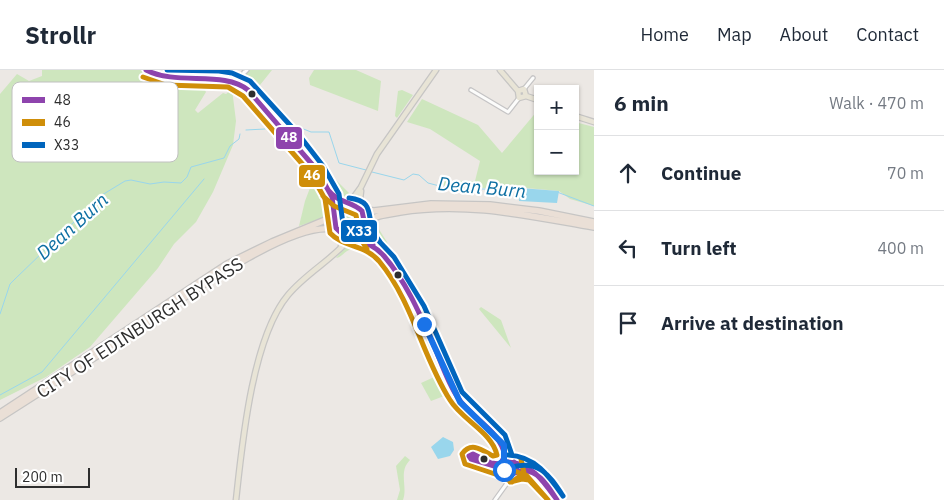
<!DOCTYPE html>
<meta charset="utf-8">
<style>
:root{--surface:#fff;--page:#f6f6f7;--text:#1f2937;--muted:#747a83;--line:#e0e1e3}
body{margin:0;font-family:"IBM Plex Sans",sans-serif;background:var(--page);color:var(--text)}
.controls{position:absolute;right:15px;top:15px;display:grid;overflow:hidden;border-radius:0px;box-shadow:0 1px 4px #0004}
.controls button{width:45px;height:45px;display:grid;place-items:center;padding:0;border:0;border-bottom:1px solid var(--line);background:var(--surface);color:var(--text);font:25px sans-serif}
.scale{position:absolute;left:15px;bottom:12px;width:75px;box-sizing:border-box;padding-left:5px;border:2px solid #2e2e2e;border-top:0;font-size:14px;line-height:18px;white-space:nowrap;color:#2e2e2e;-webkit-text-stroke:4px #fff;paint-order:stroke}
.stop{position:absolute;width:15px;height:15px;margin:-11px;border:4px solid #1a73e8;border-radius:50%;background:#fff}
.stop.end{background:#1a73e8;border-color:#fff;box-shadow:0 1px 5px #0008}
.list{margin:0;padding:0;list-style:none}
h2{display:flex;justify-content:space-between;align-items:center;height:65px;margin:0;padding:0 20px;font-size:21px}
h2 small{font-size:16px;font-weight:400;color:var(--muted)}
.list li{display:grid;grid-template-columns:32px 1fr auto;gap:15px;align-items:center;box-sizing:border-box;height:75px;padding:0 20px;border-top:1px solid var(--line)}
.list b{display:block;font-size:19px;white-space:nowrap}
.list em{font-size:16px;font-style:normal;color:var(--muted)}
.icon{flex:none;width:28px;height:28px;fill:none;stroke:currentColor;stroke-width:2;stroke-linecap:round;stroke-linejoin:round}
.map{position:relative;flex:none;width:594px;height:430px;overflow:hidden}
header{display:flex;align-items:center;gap:30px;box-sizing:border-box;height:70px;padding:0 25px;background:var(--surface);border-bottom:1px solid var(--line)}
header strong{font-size:24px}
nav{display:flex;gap:28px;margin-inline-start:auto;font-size:18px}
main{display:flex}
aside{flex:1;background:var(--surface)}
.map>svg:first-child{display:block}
.green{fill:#cee6be}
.water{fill:#99d6ec}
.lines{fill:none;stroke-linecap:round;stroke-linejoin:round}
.stream{stroke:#99d6ec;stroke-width:1}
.minor-casing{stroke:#c5c4c5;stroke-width:5.5}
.major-casing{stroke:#c6c5c4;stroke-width:7}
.highway-casing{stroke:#c6c5c4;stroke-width:8}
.minor{stroke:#fcfcfb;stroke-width:3}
.major{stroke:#e8e4d6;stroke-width:4.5}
.highway{stroke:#eadfd6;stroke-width:5.5}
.bus-1-casing{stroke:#fff;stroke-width:9}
.bus-2-casing{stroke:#fff;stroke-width:9}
.bus-3-casing{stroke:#fff;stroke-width:9}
.bus-1{stroke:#8e44ad;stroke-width:5}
.bus-2{stroke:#cf8e09;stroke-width:5}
.bus-3{stroke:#0065bd;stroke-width:5}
.route{stroke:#1a73e8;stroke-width:6}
.bus-dot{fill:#2e2e2e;stroke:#fff;stroke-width:2}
.labels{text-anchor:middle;stroke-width:4.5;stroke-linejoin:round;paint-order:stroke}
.street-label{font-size:18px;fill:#2e2e2e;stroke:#fff}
.water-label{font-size:19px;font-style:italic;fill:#0d6fa3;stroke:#fff}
.key{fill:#fff;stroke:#c0c0c0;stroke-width:1}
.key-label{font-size:14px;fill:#2e2e2e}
.line-badge{stroke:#fff;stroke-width:2}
.badge-label{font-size:14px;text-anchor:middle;font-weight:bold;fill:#fff}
</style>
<header>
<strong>Strollr</strong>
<nav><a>Home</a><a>Map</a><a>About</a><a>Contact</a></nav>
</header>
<main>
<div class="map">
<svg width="594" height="430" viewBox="0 0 594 430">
<rect width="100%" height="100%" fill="#ece8e4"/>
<path class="green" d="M42,0H140C157,12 178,9 198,8L206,22L195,40L198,43L223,23L226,24L232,19L236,51L233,75L213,122L196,152L174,174L158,198L90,277L46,307L0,330V24L17,4L29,11L42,6Z
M250,0H272L256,20L297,66L294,67C282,54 243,21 245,4Z
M314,0H356L381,11L378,41L310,15L309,8Z
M402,20L413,25L397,48L395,46L398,21Z
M422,29L478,55L502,83L538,40V101H575V52L594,57V136L570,129L559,121L515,117L453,119L437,113L443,111H475L480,91L430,59L407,52Z
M326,100L350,124V125L340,129L322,105Z
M315,105C324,118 335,132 326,147L299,156L305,131Z
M338 150a11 11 0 1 1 22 0a11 11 0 1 1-22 0Z
M375,153L387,172L393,191L368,166L369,158L375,164L377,162L369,156Z
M354,173C373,173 387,198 397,212L394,214C388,202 366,172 349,180C344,182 342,187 336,188L345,178Z
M481,237L501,250L511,278L479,239Z
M443,303L452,323L431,331L421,313Z
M405,386L410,390C398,402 408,416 403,430H397L400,420L396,396Z"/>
<path class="water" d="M520,118L559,121L557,133L519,131Z
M443,367L453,372L454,380L450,386L438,389L431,377Z"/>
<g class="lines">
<path class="stream" d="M286,52L311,62H329L339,93L366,100
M246,60L265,59
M372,102L404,110L413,104L419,105L428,113L451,119H521
M557,122L594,136
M0,244L10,214L15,209L102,125L125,111L131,110L150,114L164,112L181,113L187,107L191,97L224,88L230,76L239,69L240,64
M0,325L42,302L204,109"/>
<g class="minor-casing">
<path id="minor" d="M244,2L241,9L244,17
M236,11L247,0
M524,19L533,8
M471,20L508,42L519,28
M495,430L513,405"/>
</g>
<g class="major-casing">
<path id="major" d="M146,0C167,15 201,1 225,7C252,14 317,96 330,122C333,129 335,137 335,144
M500,0L518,21
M518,21L519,28L526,26
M518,21L524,19L526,26
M526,26L538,30
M575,46L594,52
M332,125L346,135
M348,135L361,117L377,84L436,0
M359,138L361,121
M364,155L368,169L392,197L406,219L460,332L502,372L513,392
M339,162L343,171L341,176
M354,165L369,173
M504,376L505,403C514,408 521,399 533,404
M513,388L533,402L557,430
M236,430C242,375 252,268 288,225C307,202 334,189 352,166"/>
</g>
<g class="highway-casing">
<path id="highway" d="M335 150a15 15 0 1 1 30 0a15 15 0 1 1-30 0Z
M360,139L374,141L431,134L490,135L539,141L594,152
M365,154C375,144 387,145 400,142C467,131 529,146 594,157
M0,343L227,194L272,172L335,146
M0,348C41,322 81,296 122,270C160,245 296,142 339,161"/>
</g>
<use href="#minor" class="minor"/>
<use href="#major" class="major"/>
<use href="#highway" class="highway"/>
<g class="bus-1-casing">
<path id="bus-1" d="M146,0C177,16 224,0 248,20L317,100L332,127L336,158C348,172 367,167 384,186C408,214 422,249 437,283C443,298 449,315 458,328C472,349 500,360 505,386L500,394L491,393L473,384L469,386L471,389L501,398L511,405L517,400L514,392
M329,121C338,133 352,131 362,141L367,165L373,175
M508,392C532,393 544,412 557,430
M509,405C513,404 517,402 521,401C538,398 549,418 557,430"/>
</g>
<g class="bus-2-casing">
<path id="bus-2" d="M143,7L166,15L228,17L243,26L311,104L325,129L330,163C344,178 364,174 379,191C413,232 422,286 450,330C462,350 492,362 497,385L493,386C482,380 471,371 462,384L465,394L498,405L512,412L524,403L521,389
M323,126L334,136L356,145L360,168L367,179
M508,399L526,405L548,430
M510,412L522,409L529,410L548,430"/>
</g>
<g class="bus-3-casing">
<path id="bus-3" d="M167,0L219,1L232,3L250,11L299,65L323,96L339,124L343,154L377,169L394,187L424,236L462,322L505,365L512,385
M349,128C374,131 367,144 373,161C375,165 378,169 380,172
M508,385C535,386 549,406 563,426
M508,398C538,389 548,403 563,426"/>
</g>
<use href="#bus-1" class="bus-1"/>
<use href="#bus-2" class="bus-2"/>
<use href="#bus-3" class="bus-3"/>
</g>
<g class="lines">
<path class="route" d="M424,254L460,332L504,375V400"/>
</g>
<g class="bus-dot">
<circle cx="252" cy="24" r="4.5"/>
<circle cx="398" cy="205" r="4.5"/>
<circle cx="484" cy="389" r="4.5"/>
</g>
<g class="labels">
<g class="street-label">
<text transform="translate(140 258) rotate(-33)" y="6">CITY OF EDINBURGH BYPASS</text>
</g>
<g class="water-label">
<text transform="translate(482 117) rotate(5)" y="7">Dean Burn</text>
<text transform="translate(72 156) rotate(-42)" y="7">Dean Burn</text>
</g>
</g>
<rect x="12" y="12" width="166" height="80" rx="8" class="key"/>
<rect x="22" y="27" width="23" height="6" fill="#8e44ad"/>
<rect x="22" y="49" width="23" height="7" fill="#cf8e09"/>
<rect x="22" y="72" width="23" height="6" fill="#0065bd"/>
<g class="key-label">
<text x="54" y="35">48</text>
<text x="54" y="57">46</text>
<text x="54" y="80">X33</text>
</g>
<g class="line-badge">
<rect x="275" y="56" width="28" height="24" rx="5" fill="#8e44ad"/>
<rect x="298" y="94" width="28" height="24" rx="5" fill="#cf8e09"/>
<rect x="340" y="149" width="38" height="24" rx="5" fill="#0065bd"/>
</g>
<g class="badge-label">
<text x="289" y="72">48</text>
<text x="312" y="110">46</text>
<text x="359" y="166">X33</text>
</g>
</svg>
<div class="controls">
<button>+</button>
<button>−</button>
</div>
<div class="scale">200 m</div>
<div class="stop" style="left:504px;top:400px"></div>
<div class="stop end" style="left:424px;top:254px"></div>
</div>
<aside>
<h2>6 min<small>Walk · 470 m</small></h2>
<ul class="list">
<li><svg class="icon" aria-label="ahead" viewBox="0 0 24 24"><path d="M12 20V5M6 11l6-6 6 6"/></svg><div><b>Continue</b></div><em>70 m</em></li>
<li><svg class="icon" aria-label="left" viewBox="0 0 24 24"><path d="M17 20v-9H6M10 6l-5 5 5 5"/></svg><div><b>Turn left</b></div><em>400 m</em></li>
<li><svg class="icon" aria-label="arrive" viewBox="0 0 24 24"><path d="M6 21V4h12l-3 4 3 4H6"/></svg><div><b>Arrive at destination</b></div></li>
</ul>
</aside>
</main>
